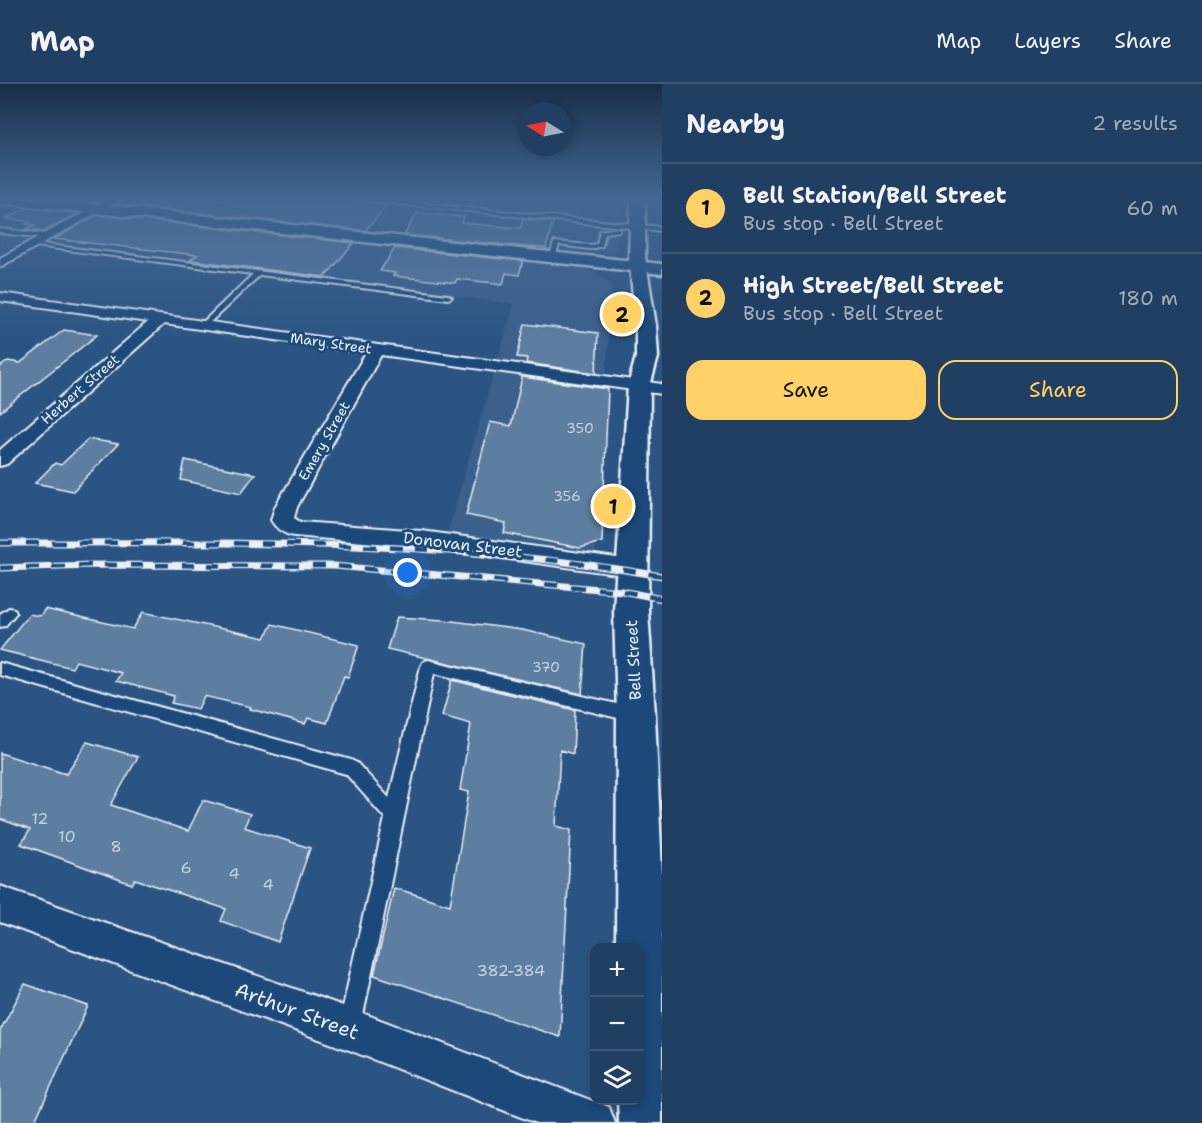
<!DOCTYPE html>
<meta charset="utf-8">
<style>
:root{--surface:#203f62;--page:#2d4a6b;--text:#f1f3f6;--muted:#a2afbe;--line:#3d5877;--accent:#ffd166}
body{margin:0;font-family:"Shantell Sans",sans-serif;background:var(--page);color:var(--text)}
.controls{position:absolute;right:18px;bottom:18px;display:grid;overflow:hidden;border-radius:12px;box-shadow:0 3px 9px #0003}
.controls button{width:54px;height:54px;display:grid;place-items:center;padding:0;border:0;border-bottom:2px solid var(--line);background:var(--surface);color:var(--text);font:30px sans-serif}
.compass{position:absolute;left:518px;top:18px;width:54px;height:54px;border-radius:50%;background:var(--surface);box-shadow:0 3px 9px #0003;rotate:280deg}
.you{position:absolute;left:408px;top:489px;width:21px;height:21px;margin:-15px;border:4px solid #fff;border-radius:50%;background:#1a73e8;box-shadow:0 0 0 9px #1a73e833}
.badge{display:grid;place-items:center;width:39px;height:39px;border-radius:50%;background:var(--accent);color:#111;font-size:20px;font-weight:700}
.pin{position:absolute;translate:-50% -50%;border:3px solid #fff;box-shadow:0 2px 6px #0006}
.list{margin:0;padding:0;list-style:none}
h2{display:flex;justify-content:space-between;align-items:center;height:78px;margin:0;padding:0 24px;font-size:26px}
h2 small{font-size:20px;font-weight:400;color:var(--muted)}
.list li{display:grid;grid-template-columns:39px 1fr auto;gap:18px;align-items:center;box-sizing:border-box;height:90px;padding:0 24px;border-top:2px solid var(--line)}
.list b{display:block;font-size:22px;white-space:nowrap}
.list p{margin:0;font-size:20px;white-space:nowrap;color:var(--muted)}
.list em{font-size:20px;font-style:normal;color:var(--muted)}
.actions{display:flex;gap:12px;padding:18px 24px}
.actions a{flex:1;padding:14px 0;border:2px solid var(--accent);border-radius:18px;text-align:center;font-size:21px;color:var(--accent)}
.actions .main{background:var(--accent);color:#111}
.icon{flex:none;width:33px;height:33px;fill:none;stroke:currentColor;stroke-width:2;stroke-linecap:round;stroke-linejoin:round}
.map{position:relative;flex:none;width:662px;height:1039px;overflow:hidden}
header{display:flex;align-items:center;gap:36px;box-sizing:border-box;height:84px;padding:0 30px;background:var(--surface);border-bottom:2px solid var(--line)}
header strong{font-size:28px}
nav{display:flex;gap:33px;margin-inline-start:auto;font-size:21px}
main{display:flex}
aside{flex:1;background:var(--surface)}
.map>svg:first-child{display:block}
.built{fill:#3a608b}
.building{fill:#5d7da1;stroke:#e8f1f8;stroke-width:1.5}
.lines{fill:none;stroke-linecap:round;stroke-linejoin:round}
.service-casing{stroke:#e8f1f8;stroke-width:4}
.minor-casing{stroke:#e8f1f8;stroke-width:4}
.secondary-casing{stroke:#e8f1f8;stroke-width:5}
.trunk-casing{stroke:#e8f1f8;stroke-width:5}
.service{fill:#1f4a7a;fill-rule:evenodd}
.minor{fill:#1f4a7a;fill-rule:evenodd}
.secondary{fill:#1f4a7a;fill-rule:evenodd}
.trunk{fill:#1f4a7a;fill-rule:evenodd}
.rail-casing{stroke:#e8f1f8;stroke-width:7}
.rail{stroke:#1f4a7a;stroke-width:4.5;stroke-dasharray:13;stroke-linecap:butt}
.labels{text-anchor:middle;stroke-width:6;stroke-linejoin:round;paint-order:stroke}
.far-street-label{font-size:14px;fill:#e8f1f8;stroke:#1f4a7a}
.number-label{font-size:14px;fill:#c5d4e2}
.street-label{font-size:16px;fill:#e8f1f8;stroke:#1f4a7a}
.near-number-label{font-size:16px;fill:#c5d4e2}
.near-street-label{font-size:20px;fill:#e8f1f8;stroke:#1f4a7a}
</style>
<header>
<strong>Map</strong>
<nav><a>Map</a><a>Layers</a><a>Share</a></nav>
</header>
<main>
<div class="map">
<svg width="662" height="1039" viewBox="0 0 662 1039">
<rect width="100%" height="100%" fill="#2b5482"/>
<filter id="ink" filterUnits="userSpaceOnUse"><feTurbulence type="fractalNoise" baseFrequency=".0167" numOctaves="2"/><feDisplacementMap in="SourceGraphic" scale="12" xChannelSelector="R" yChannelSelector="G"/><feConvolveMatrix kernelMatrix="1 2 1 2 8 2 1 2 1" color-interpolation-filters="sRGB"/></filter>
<g filter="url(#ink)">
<path class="built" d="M72,115H339L618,142L615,168H580Z
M414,115H619L621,116L619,139L415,120L412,118Z
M0,118L578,182L596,190L612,200L594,485L442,467L514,220L26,157L0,171Z"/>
<path class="building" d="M124,115H350L387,121L365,147L117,120Z
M27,124L78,129L44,147L26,145L35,141L26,140L30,137L5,135Z
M417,129L464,133L462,139L520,144L523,135L553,138L546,164L527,163L404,151Z
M97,131L354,159L325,193L190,176L197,171L54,155Z
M395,164L523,177L519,191L506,189L503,200L457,195L455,199L393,192L395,189L380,187Z
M525,240L598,249L596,289L526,279L527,274L517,273Z
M64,246L97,251L0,328V283L8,277L20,279Z
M522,293L608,305L602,458L580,464L504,449L506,439L466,431L490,338L511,342Z
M88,355L118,360L73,407L35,399L55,379L61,381Z
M185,376L255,390L241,409L181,396Z
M45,525L133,545L143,528L265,554L272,540L359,561L348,593L344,592L327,639L308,634L305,640L250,625L251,623L204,612L198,625L171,619L174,612L116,597L121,589L76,577L72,584L0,566L29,530L40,532Z
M397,533L444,536L522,546L586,560L582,610L387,565Z
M452,596L575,626L573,670L560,666L556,742L571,746L560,953L374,891L394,804L450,821L469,708L460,706L471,640L442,632Z
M87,658L138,673L111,721L188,747L203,716L250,730L244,743L310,764L278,858L221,837L226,825L135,795L132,800L21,760L30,746L0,735V669L66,690Z
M25,900L88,922L34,1039H0V947Z"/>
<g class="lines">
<g class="service-casing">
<path id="service" d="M352,115H375L662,143V147Z
M618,144L620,147L605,149L602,162L590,165L559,161L555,174L550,173L554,158L590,161L597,160L600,147Z
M0,145L47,150L50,152L47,154L0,149Z
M33,159L448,211L452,213L448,215L260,191L205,243L201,241L202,239L253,190L35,162Z
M9,524L14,525L16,529L5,542L0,543V530Z
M428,576L634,624L640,626L642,631L640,636L634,638L434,589L361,941L358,949L350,952L342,949L339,941L385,734L346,690L0,591V579L351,676L357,679L389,714L421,582L423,578Z"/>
</g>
<g class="minor-casing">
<path id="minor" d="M109,115H122L0,183V174Z
M0,209L662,300V310L381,271L297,423L294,434L300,438L422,447L631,476L640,478L643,484L640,490L631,492L422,463L294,452C284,450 276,445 271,436L275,423L366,269L164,240L7,380L0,382V366L148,238L0,217Z
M0,802L349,924L593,1017L609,1023L615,1039H536L349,966L0,838Z"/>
</g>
<g class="secondary-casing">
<path id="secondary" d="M0,115H44L662,180V190L2,119Z"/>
</g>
<g class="trunk-casing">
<path id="trunk" d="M631,115H645V172L656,242L658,273L650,302L648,527L655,631L662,789V1039H619L618,1016H640V864H616L617,631L614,527L628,302L636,273V242L629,172Z"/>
</g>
<use href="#service" class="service"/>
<use href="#minor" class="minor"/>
<use href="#secondary" class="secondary"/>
<use href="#trunk" class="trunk"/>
<g class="rail-casing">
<path id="rail" d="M0,459C220,459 444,454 662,492
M0,484L93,481L334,482L622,507L662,515"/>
</g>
<use href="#rail" class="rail"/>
</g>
</g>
<linearGradient id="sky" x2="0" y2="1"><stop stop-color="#182e48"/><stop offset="0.44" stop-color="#446792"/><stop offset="1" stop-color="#446792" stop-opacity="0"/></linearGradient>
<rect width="662" height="261" fill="url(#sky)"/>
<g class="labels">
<g class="far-street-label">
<text transform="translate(331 259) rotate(8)" y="5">Mary Street</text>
<text transform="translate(80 305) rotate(-41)" y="5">Herbert Street</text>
<text transform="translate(324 357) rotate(-60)" y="5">Emery Street</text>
</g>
<g class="number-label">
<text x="580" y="349">350</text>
<text x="567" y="417">356</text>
<text x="546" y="588">370</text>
</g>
<g class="street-label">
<text transform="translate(463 460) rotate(7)" y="6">Donovan Street</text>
<text transform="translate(633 576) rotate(-93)" y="6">Bell Street</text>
</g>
<g class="near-number-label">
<text x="40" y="740">12</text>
<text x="67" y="758">10</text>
<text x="116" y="768">8</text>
<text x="186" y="789">6</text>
<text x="234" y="795">4</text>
<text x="268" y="806">4</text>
<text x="511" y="892">382-384</text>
</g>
<g class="near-street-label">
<text transform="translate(297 927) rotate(20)" y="7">Arthur Street</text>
</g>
</g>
</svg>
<div class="controls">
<button>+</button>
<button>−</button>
<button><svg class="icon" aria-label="layers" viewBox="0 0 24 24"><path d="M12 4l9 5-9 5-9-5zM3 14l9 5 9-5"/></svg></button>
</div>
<svg class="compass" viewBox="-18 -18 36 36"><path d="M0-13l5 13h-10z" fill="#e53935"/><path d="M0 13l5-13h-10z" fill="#a2afbe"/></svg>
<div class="you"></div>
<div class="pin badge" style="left:613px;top:422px">1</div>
<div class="pin badge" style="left:622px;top:230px">2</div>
</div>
<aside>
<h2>Nearby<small>2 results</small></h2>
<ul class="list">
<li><span class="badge">1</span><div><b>Bell Station/Bell Street</b><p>Bus stop · Bell Street</p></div><em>60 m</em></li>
<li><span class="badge">2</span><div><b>High Street/Bell Street</b><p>Bus stop · Bell Street</p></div><em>180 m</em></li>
</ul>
<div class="actions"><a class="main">Save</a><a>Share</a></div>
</aside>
</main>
